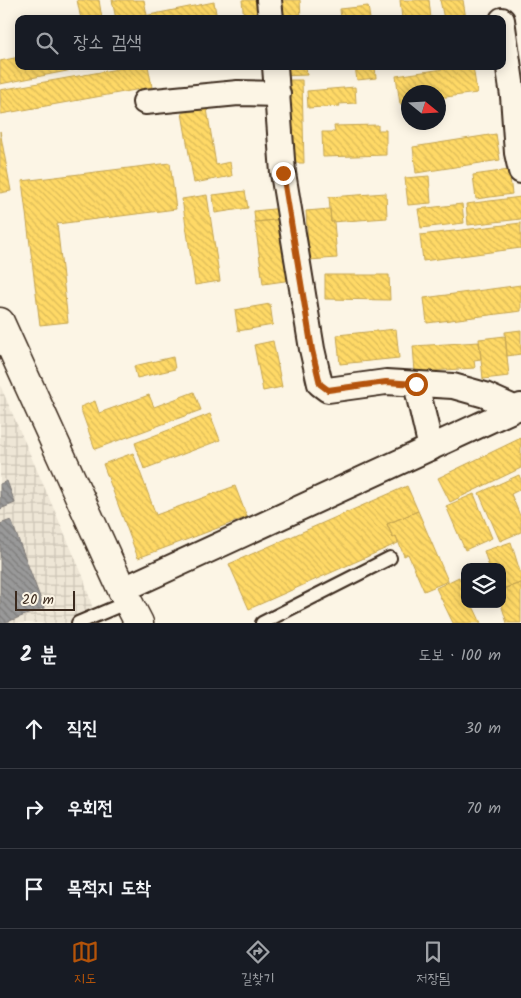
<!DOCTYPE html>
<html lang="ko">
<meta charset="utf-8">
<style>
:root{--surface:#171b24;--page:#242831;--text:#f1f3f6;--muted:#9ea1a6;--line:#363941;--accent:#b45309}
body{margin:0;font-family:Kalam,"Poor Story",sans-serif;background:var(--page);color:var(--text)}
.controls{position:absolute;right:15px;bottom:15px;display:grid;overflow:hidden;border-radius:10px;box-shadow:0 2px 12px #0003}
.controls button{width:45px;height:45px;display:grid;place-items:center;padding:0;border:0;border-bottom:1px solid var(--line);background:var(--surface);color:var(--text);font:25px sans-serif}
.compass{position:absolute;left:401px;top:85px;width:45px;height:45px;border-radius:50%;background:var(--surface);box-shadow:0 2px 12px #0003;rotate:108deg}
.scale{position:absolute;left:15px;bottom:12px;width:60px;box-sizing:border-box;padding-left:5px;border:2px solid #3b2a1e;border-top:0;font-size:14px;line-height:18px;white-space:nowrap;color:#3b2a1e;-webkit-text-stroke:4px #fcf5e5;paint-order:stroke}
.stop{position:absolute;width:15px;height:15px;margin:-11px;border:4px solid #b45309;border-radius:50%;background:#fff}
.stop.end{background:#b45309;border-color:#fff;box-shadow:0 1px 5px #0008}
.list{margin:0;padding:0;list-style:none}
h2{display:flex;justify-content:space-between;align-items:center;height:65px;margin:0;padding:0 20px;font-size:21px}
h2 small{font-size:16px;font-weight:400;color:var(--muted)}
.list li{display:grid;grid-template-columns:32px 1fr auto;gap:15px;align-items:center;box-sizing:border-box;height:80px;padding:0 20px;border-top:1px solid var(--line)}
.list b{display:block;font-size:19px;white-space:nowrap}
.list em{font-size:16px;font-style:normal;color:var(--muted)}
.icon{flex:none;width:28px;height:28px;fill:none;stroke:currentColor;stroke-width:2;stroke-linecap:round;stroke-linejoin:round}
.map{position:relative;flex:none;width:521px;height:623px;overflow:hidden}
.search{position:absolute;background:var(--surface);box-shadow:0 2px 12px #0003;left:15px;right:15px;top:15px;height:55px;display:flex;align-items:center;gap:12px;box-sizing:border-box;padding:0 18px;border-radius:10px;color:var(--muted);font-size:19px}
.sheet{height:305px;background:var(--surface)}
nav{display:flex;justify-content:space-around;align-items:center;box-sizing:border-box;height:70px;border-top:1px solid var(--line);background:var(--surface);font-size:14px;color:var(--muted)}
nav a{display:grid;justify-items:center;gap:2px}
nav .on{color:var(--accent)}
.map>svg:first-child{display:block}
.industrial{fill:url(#industrial-grid)}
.homes{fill:url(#homes-back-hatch);stroke:#c4a450}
.industry{fill:url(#industry-back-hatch);stroke:#7d7874}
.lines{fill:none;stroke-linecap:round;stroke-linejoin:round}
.lane-casing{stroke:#3b2a1e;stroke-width:16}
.street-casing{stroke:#3b2a1e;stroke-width:28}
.secondary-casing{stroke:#3b2a1e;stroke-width:31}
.lane{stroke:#fcf5e5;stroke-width:12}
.street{stroke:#fcf5e5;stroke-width:24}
.secondary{stroke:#fcf5e5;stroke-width:28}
.route{stroke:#b45309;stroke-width:6}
</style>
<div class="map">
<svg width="521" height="623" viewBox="0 0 521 623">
<defs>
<pattern id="industrial-grid" width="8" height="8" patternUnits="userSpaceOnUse" patternTransform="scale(1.25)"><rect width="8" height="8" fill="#eee6d6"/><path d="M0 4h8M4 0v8" fill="none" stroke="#cdc5b7"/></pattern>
<pattern id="homes-back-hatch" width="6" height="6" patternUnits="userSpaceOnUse" patternTransform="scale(1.25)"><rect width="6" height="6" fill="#ffd966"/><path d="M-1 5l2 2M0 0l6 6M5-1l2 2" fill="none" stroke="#dbba58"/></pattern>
<pattern id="industry-back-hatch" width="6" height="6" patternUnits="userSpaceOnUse" patternTransform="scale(1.25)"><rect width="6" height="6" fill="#999"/><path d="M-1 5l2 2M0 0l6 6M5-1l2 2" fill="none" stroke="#7e7d7c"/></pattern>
</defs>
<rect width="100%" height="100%" fill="#fcf5e5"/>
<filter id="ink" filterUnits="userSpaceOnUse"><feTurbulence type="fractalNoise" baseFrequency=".02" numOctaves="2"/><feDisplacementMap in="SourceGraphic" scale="10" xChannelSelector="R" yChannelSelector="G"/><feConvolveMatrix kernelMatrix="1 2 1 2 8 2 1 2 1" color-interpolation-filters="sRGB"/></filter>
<g filter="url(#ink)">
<path class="industrial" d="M0,385L83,576L97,623H0Z"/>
<path class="homes" d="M77,0H99L102,19H81Z
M112,0H144L147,15L127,19H116Z
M242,0H261L264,19H244Z
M277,0H300L301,19H278Z
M400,0H429L431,19H402Z
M440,0H463L466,19H444Z
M214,2L217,19H144V16Z
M368,6L370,19H341L340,9Z
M19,57V66H93L0,84V61Z
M134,66H148L152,87L1,114L0,90Z
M280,66H306L307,75L280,76Z
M346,66H375L376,78L357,80L355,67L346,68Z
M463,66H473L477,93L438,98V92H408V103L400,104L396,76Z
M284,80H302L304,163H286Z
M355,87L356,103L339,104L340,106L308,108L307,91Z
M207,109L216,165L230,162L232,176L194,183L182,113Z
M378,125V130H386V155L323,157L322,132H335L334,126Z
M0,131L11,191L0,193Z
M496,134L500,160L416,173L413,147Z
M170,163L176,209L57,224L68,322L40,325L22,181Z
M509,170L512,194L476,199L473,175Z
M429,176L431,203L408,205L405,178Z
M245,191L248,208L215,213L213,195Z
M386,193L387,218L331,222L329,197Z
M207,195L220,281L195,285L182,199Z
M521,197V219L468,225L466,204Z
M462,204L464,223L421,228L418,209Z
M283,208L284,219L255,222L254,211Z
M330,209L331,222H334L337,258L309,260L306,211Z
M284,219L292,280L263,284L255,222Z
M521,223V248L423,261L420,235Z
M325,275H389L390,300L325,299Z
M521,285V311L427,323L424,298Z
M270,304L273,325L238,331L235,310Z
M396,329L399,358L340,364L337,335Z
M521,330V354L507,356L505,332Z
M505,336L509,376L483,379L479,339Z
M273,341L282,387L263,391L254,345Z
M479,342L481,359L474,360L475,368L415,372L413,346Z
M173,357L175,369L137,378L134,366Z
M194,392L201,410L95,449L80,407L95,401L99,413L149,395L154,407Z
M210,414L220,440L144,469L135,443Z
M521,438V468L450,502L438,478Z
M133,453L156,515L235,486L247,517L138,558L103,464Z
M519,475L521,480V489L511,494L521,518V532L500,541L479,493Z
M407,486L418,511L387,524L393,538L396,536L398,543L249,609L229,564Z
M474,494L492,538L465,550L446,506Z
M418,511L448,581L424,591L408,554L404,556L396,536L393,538L387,524Z
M511,542L521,575V583L502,589V567H489L484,551Z
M459,577L465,589V604H472L481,623H453L436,588Z
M521,583V623H507L501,604H502V589Z"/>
<path class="industry" d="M7,481L15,503L0,509V484Z
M11,520L44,608L4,623H0V524Z"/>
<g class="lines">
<g class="lane-casing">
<path id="lane" d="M78,623L128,602
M262,623L390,558"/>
</g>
<g class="street-casing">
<path id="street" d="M269,0L271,19
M502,20L513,96L517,153L521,171
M275,66L283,173L312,349L320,384L328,390L386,382L453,386L485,395L514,408
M145,102L238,93L278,94
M416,384L431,448
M122,590L521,406"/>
</g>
<g class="secondary-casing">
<path id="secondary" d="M0,322L122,590L139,623"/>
</g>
<use href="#lane" class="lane"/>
<use href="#street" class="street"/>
<use href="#secondary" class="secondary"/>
</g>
</g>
<g class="lines" filter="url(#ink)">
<path class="route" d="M283,173L312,350L320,384L328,390L386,382L416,384"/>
</g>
</svg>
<div class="controls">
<button><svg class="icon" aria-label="layers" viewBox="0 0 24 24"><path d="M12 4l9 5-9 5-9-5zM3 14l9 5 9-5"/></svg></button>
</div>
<svg class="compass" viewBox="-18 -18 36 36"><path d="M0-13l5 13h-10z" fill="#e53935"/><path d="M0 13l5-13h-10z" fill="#9ea1a6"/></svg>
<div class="scale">20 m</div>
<div class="stop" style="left:416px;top:384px"></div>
<div class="stop end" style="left:283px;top:173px"></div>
<div class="search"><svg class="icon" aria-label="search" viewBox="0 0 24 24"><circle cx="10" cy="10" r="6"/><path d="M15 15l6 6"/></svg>장소 검색</div>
</div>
<section class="sheet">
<h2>2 분<small>도보 · 100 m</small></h2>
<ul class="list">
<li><svg class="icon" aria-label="ahead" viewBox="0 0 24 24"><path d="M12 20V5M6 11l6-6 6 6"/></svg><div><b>직진</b></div><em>30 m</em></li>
<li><svg class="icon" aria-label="right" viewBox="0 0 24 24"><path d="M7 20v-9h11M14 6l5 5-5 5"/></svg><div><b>우회전</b></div><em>70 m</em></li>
<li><svg class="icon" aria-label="arrive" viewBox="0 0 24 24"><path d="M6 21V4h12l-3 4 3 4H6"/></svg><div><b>목적지 도착</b></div></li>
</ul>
</section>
<nav>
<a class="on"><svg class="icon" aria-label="map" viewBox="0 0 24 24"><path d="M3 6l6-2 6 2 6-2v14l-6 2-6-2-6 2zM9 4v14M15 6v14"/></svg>지도</a>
<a><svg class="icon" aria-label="directions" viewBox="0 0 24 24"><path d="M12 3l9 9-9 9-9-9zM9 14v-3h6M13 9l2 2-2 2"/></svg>길찾기</a>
<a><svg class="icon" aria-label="saved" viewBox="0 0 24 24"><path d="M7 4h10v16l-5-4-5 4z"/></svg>저장됨</a>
</nav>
